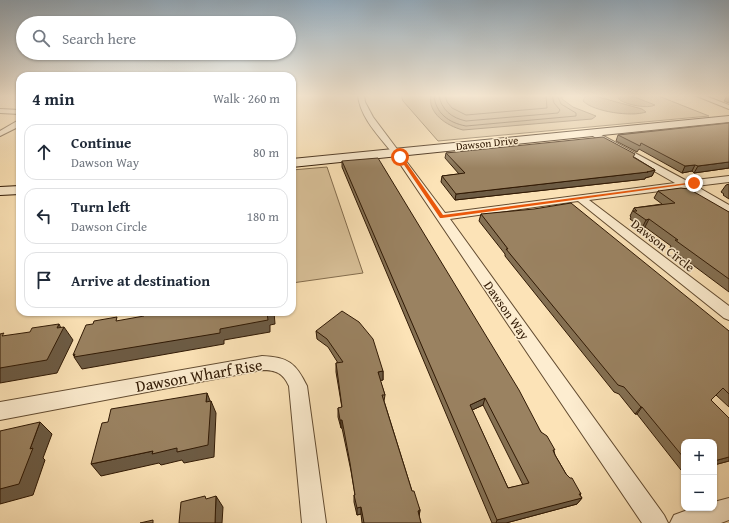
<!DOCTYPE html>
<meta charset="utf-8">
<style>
:root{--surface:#fff;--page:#f6f6f7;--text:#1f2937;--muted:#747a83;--line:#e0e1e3}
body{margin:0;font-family:"Gentium Book Plus",serif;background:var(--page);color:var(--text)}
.controls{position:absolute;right:12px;bottom:12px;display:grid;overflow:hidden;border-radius:8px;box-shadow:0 1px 3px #0004}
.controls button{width:36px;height:36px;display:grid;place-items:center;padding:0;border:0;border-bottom:1px solid var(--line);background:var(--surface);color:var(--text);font:20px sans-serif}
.stop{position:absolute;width:12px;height:12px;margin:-9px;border:3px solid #ea580c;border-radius:50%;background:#fff}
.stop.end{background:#ea580c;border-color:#fff;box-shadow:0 1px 4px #0008}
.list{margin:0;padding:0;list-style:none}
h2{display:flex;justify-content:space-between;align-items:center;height:52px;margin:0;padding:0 16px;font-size:17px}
h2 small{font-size:13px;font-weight:400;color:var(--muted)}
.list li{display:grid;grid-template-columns:26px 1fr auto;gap:12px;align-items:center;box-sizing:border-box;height:56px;margin:0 8px 8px;padding:0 8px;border:1px solid var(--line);border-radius:12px}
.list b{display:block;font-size:15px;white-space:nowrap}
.list p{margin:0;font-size:13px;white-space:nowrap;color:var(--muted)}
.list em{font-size:13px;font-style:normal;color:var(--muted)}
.icon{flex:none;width:22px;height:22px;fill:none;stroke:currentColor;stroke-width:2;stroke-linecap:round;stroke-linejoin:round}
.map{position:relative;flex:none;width:729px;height:523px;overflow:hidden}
.search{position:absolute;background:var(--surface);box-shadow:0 1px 3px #0004;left:16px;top:16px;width:280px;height:44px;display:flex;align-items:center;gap:10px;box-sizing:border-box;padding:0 14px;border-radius:22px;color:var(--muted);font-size:15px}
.panel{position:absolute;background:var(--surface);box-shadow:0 1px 3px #0004;left:16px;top:72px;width:280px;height:244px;border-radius:12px}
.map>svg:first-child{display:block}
.green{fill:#d9c199;stroke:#846d4e}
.water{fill:#b79e7a;stroke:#81694b}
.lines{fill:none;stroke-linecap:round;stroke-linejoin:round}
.shore{stroke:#745c3f;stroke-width:1}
.street-casing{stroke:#634c31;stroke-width:2}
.secondary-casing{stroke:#301904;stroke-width:2}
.street{fill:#fdedd0;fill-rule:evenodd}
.secondary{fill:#fdedd0;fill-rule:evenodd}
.wall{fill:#847053;stroke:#301904;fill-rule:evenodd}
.shaded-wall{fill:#6c5b44;stroke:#301904}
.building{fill:#9a8261;stroke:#301904;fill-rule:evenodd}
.route{fill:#ea580c}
.labels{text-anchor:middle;stroke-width:3;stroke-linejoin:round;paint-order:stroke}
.far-street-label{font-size:11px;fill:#301904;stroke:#fdedd0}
.street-label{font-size:13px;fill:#301904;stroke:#fdedd0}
.near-street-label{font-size:16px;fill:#301904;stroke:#fdedd0}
</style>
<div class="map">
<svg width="729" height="523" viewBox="0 0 729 523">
<rect width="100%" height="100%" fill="#fce3b7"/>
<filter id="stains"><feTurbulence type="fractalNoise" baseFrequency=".005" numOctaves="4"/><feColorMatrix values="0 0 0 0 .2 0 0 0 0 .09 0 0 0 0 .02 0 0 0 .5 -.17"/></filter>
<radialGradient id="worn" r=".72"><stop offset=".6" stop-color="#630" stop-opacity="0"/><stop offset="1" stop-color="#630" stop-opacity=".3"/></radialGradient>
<path class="green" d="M401,95H656L709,116L438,141L403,101Z
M327,167L363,273L292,283V170Z"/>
<path class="water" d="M431,95H562V99L573,107L596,116L592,119L463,130C447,126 427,113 431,95Z
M591,95L642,109L646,112C632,117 594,112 583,101L585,97Z
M617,95L632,96L655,105C648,109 627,105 620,100C619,99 618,97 617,95Z"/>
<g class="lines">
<path class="shore" d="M434,95C435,113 449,123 466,126L576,116V113L561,104L557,95
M439,95C441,110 452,118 466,121L558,113L560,110L554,103L552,95
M445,95L447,102L452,108L466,115L547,108L546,95"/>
<g class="street-casing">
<path id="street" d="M358,95H364L365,102L373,117L445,213L675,183L591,135L590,133L594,131L687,181L729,176V182L696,186L729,205V212L684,188L589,200L729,306V320L724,318L578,201L450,219L664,515L668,523H642L394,155C380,137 360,118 358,95Z
M694,95H703L729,105V109Z
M0,109L20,110V114L0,113Z
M17,121H20V126L0,136V131Z
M262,356C288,357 296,363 307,386L326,523H302L289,386C283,373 276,370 262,370L0,420V402Z
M729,498V520L721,523H670L674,515L693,508H714V502Z"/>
</g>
<g class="secondary-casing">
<path id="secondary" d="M729,116V122L292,167V159Z
M20,186V194L0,195V187Z"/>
</g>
<use href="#street" class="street"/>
<use href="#secondary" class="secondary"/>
</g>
<path class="wall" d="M727,96H729V103L724,101Z
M729,123V168L694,173L692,171L682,173L639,149L637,152L616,141L618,135Z
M446,153L634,157L655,170L652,176L645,178V179L455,200L441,182L442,176L459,174L445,158Z
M342,161L541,432L554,451L555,455L566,474L581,494L580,495L582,498L577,504L506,523H492L342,167ZM483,405L523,485L508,488L472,410Z
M729,184V199L723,195L724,194L721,192L726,185Z
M658,191L729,212V292L670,248L671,246L645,227L642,228L630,219L631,217L630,216L634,208L662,204L654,198Z
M481,214L729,331V407L716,395L711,400L729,461L714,465V442H684V472L681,470L637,414H635L619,394L614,392L505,256V254L479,221Z
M316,331L383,371V380H380L385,395L384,401L412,491L420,510L419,516L421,523H362L361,514L357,515L354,502V495H355L351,471L342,428H341L338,417V408H342L336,372V363H338L328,347L317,339Z"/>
<path class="shaded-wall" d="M729,162V168L694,173L698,166Z
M695,165L692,171L682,173L685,166Z
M655,170L652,176L645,178V179L455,200L456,194L647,172Z
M649,219L645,227L642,228L646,220Z
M274,312L275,324L270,325V332L224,340V344L82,369L74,357H75L73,355L220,329L267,313Z
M59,324L62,330L64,327L73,340L57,373L0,383V368L57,328Z
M383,371V380L378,381V372Z
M207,393L211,403V401L216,413L214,457L184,463L182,460L161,465L159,463L101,476L91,464L153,451L206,402Z
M485,398L483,405L468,412L470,405Z
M641,407H642L637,414H635Z
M340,420H342V428H341Z
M40,422L52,434L43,458L45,460L33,495L0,504V489L30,449Z
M729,457V461L714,465V461Z
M581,494L576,499L582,498L577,504L506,523H496L497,520Z
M216,496L223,507L222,523H215Z
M361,507V514L357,515V508Z
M420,510L419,517L418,511Z"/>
<path class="building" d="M729,123V162L698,166L695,165L685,166L641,143L640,146L618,135Z
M603,137L635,154L633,157L655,170L647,172H648L456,194L442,176L465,173L446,153Z
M378,158L519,390L541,432L547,436L555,450H553L555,455L566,474L570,478H572L581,494H579L582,498L497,520L342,161ZM485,398L529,483L508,488L470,405Z
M681,188L689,189L729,212V279L675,240H678L649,219L646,220L633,211H637L634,208L675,203L658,191Z
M571,203L729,331V394L723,388L711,400L729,418V457L714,461V442H684V458L642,407H641L624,387L618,385L506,249H508L481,214L534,209Z
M342,311L359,322L373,339L383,371L378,372L385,395H382L412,491H414L420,510L418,511L421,523H364L361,507L357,508L354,495H355L350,463L342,420H340L338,408L342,407L336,363L343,362L327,339L316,331Z
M151,312H273L267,313L268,320L220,329V333L74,357L75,354L73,355L86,325L93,324L94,321L117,317L116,321L144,316L145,313Z
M59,324L57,328L64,327L47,360L0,368V334L4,333L2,336L30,332L32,328Z
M207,393L206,402L211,401L208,445L177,452V448L152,454L153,451L91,464L102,423L108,422L111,409Z
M40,422L30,449L33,448L19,484L0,489V431Z
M205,496L206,499L216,496L215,523H179L181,502Z
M153,520V523H140Z"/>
<linearGradient id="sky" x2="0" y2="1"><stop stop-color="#94abbc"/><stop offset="0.57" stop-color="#fef2df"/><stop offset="1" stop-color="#fef2df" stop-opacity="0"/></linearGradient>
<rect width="729" height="168" fill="url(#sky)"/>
<path class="route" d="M398,156H402L443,215L694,182L697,183L442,218H440Z"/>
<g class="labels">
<g class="far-street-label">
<text transform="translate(487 143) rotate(-6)" y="4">Dawson Drive</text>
</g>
<g class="street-label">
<text transform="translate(663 245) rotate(38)" y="5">Dawson Circle</text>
<text transform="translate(507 310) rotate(55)" y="5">Dawson Way</text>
</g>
<g class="near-street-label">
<text transform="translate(199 375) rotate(-10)" y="6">Dawson Wharf Rise</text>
</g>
</g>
<rect width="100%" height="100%" filter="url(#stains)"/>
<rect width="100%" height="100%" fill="url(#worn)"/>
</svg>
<div class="controls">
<button>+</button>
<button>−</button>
</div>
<div class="stop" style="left:400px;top:157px"></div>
<div class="stop end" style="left:694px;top:183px"></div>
<div class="search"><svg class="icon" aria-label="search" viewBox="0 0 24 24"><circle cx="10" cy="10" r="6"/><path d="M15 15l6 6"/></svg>Search here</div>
<section class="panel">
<h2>4 min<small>Walk · 260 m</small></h2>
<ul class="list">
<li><svg class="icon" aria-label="ahead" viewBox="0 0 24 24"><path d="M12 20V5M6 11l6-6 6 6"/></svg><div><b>Continue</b><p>Dawson Way</p></div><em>80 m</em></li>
<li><svg class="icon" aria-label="left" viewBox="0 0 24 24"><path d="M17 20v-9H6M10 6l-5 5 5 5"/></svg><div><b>Turn left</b><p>Dawson Circle</p></div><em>180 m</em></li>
<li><svg class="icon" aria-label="arrive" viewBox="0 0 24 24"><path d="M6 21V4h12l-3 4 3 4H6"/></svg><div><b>Arrive at destination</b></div></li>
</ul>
</section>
</div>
